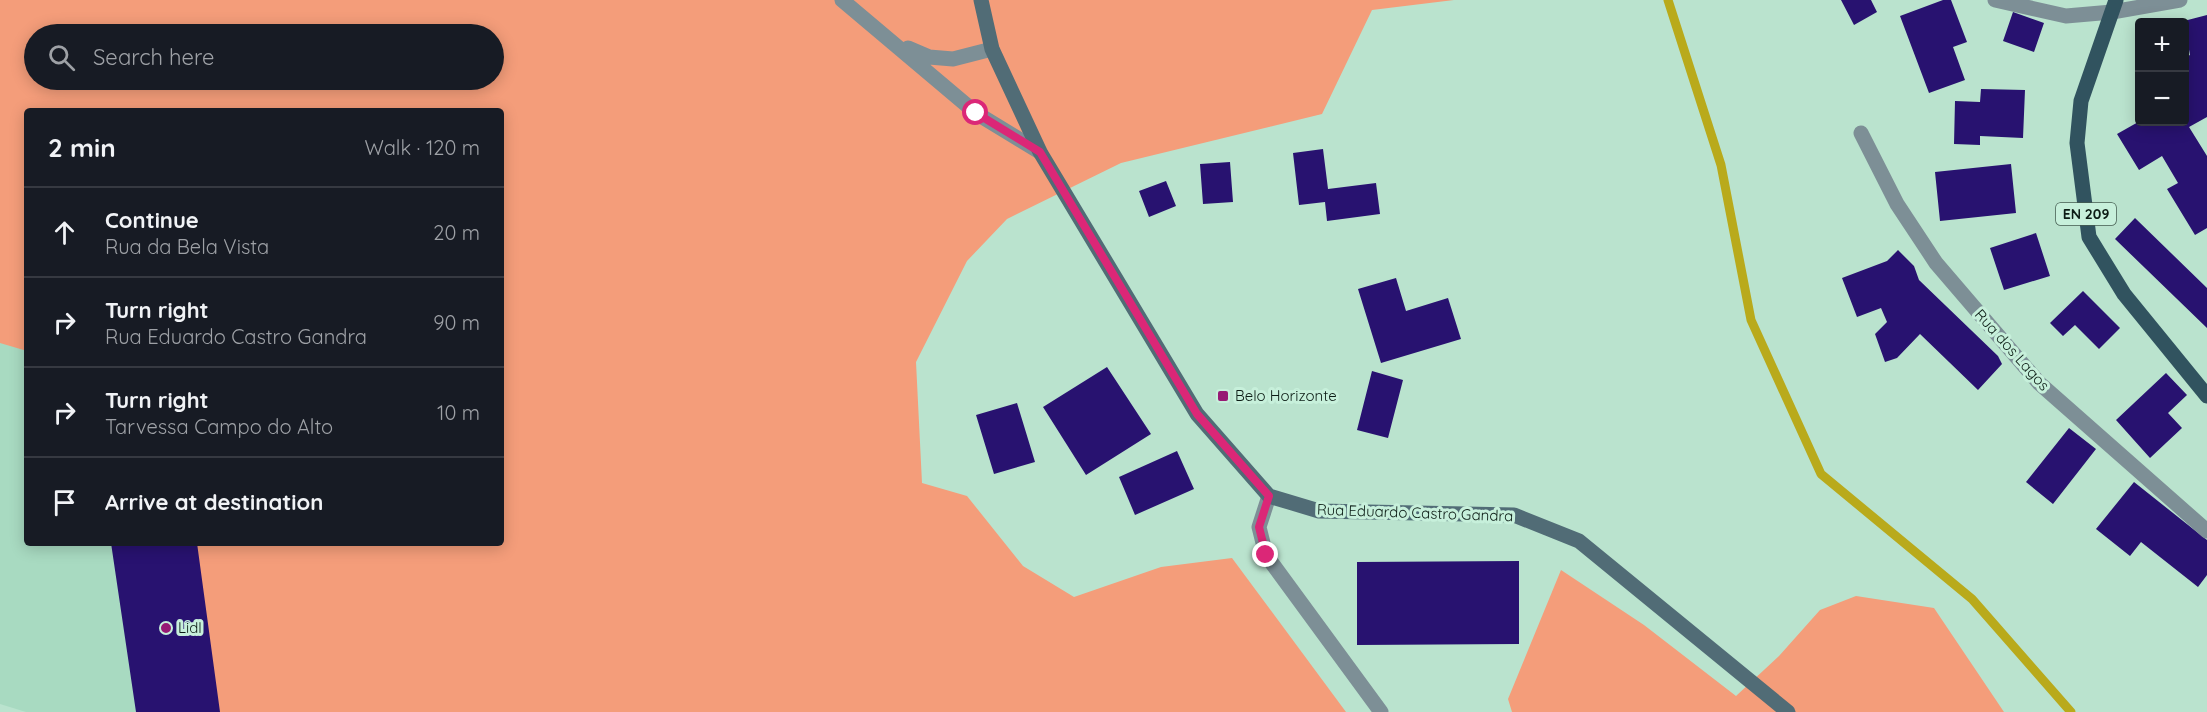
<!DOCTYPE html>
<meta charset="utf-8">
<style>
:root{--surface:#171b24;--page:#20242c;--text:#f1f3f6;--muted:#9ea1a6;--line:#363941}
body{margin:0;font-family:Quicksand,sans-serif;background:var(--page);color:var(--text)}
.controls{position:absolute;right:18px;top:18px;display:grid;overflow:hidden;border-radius:6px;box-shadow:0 3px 15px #0003}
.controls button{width:54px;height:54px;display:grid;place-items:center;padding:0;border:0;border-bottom:2px solid var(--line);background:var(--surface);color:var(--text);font:30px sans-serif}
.stop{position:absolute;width:18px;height:18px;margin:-14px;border:4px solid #db2777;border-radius:50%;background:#fff}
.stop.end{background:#db2777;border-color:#fff;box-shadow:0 2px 6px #0008}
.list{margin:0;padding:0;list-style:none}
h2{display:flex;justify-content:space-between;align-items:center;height:78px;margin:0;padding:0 24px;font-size:26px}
h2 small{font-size:20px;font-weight:400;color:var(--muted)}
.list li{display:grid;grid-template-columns:39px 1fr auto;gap:18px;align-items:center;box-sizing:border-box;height:90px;padding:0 24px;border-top:2px solid var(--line)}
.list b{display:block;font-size:22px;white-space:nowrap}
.list p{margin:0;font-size:20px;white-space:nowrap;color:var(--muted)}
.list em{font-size:20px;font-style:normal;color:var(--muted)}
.icon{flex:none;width:33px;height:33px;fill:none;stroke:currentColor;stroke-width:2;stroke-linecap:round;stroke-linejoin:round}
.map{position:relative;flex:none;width:2207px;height:712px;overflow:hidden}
.search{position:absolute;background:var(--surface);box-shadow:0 3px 15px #0003;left:24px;top:24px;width:480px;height:66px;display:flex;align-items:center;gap:15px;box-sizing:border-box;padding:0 21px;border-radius:33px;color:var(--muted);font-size:22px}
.panel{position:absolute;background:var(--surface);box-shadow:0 3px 15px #0003;left:24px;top:108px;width:480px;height:438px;border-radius:6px}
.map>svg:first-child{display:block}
.built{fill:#a8dac1}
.green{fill:#f49d7a;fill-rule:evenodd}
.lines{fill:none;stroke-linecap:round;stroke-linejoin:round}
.stream{stroke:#b9aa1b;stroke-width:9}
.building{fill:#281270}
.street{stroke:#7d8f96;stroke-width:15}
.secondary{stroke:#516c76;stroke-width:15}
.primary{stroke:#31535f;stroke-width:15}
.route{stroke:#db2777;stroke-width:8}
.poi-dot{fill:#971a74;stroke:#c7f0db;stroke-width:2}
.labels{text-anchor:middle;stroke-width:6;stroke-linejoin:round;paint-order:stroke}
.shield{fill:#c7f0db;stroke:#445c50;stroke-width:1.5}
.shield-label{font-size:14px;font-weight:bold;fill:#0c1c15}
.street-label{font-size:15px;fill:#0c1c15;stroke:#c7f0db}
.poi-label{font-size:15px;fill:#0c1c15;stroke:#c7f0db;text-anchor:start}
</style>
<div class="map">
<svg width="2207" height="712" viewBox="0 0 2207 712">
<rect width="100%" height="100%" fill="#bae3ce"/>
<path class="built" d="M0,342L27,349V543H197L220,712H26L0,704Z"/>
<path class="green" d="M0,0H1454L1372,10L1322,114L1121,163L1007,219L967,261L916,362L922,483L967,496L1023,566L1074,597L1161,567L1232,558L1346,712H213L194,543H501V111H27V351L0,343ZM34,34H494V80H34Z
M1561,570L1644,625L1736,696L1779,656L1820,610L1856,596L1934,608L2004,712H1512L1508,699Z"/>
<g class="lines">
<path class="stream" d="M1668,0L1721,165L1751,320L1821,474L1972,599L2071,712"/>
</g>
<path class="building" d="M1841,0H1871L1877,12L1854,25Z
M1943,0H1951L1967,42L1953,47L1965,80L1929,93L1900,16Z
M2013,12L2044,23L2034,52L2003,41Z
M2207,15V117L2189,127L2207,156V228L2195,235L2167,189L2178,183L2162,156L2139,170L2117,134L2140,121L2184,122V58L2190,55L2184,22H2180Z
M1981,89L2025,90L2023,138L1980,136V145L1954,144L1955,101L1980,102Z
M1323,149L1328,189L1376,183L1380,214L1327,221L1325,202L1299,205L1293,153Z
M1230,162L1233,202L1203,204L1200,164Z
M2011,164L2016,213L1940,221L1935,172Z
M1166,181L1176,206L1149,217L1139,191Z
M2135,218L2207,288V328L2115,239Z
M2036,233L2050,276L2004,290L1990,248Z
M1898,250L1914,266L1919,280L1998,356L2002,364L1978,390L1920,334L1897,358L1885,362L1875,334L1887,322L1881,308L1857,317L1842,278L1887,261Z
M1396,278L1406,311L1448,298L1461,339L1381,363L1358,289Z
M2083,291L2120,328L2099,349L2075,325L2063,336L2050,323Z
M1107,367L1151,434L1086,475L1043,407Z
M1372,371L1403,380L1388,438L1357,430Z
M2166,373L2187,395L2168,413L2182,428L2150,458L2116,420Z
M1017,403L1035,462L994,474L976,415Z
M2069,428L2096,449L2053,504L2026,482Z
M1177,451L1194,489L1135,515L1119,477Z
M2134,482L2207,540V575L2198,587L2141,542L2130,556L2096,529Z
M111,543H197L220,712H136Z
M1519,561V644L1357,645V562Z"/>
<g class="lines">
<path class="street" d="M842,0L976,113L1040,152
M1995,0L2066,16L2112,12L2180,0
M908,48L929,57L953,59L992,49
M1861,133L1897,204L1936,263L2039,383L2207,531
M1269,496L1259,527L1266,555L1381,712"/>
<path class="secondary" d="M981,0L992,49L1040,152L1197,414L1269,496L1319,511L1514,515L1579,541L1788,712"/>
<path class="primary" d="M2116,0L2081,101L2077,143L2089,237L2124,294L2207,396"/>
</g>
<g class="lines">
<path class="route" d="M976,113L1040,152L1197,414L1269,496L1259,527L1266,555"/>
</g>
<g class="poi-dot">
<rect x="1217" y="390" width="12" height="12" rx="3"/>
<circle cx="166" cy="628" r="6"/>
</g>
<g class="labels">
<rect class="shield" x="2056" y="203" width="60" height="22" rx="4.5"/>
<g class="shield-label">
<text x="2086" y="219">EN 209</text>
</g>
<g class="street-label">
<text transform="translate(2012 350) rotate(48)" y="5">Rua dos Lagos</text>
<text transform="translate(1415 513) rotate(2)" y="5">Rua Eduardo Castro Gandra</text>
</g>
<g class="poi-label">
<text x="1235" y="401">Belo Horizonte</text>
<text x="178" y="633">Lidl</text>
</g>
</g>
</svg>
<div class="controls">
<button>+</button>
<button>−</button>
</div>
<div class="stop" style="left:976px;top:113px"></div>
<div class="stop end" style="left:1266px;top:555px"></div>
<div class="search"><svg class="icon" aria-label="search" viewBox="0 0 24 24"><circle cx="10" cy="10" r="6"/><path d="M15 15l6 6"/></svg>Search here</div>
<section class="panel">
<h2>2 min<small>Walk · 120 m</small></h2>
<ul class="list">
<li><svg class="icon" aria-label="ahead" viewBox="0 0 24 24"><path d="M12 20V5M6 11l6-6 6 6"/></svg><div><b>Continue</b><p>Rua da Bela Vista</p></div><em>20 m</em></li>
<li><svg class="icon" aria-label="right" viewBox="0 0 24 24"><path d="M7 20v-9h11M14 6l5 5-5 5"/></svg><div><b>Turn right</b><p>Rua Eduardo Castro Gandra</p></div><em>90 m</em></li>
<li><svg class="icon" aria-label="right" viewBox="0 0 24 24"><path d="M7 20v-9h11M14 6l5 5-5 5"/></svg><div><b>Turn right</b><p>Tarvessa Campo do Alto</p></div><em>10 m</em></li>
<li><svg class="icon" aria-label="arrive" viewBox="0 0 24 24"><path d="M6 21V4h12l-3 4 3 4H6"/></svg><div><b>Arrive at destination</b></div></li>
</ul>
</section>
</div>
